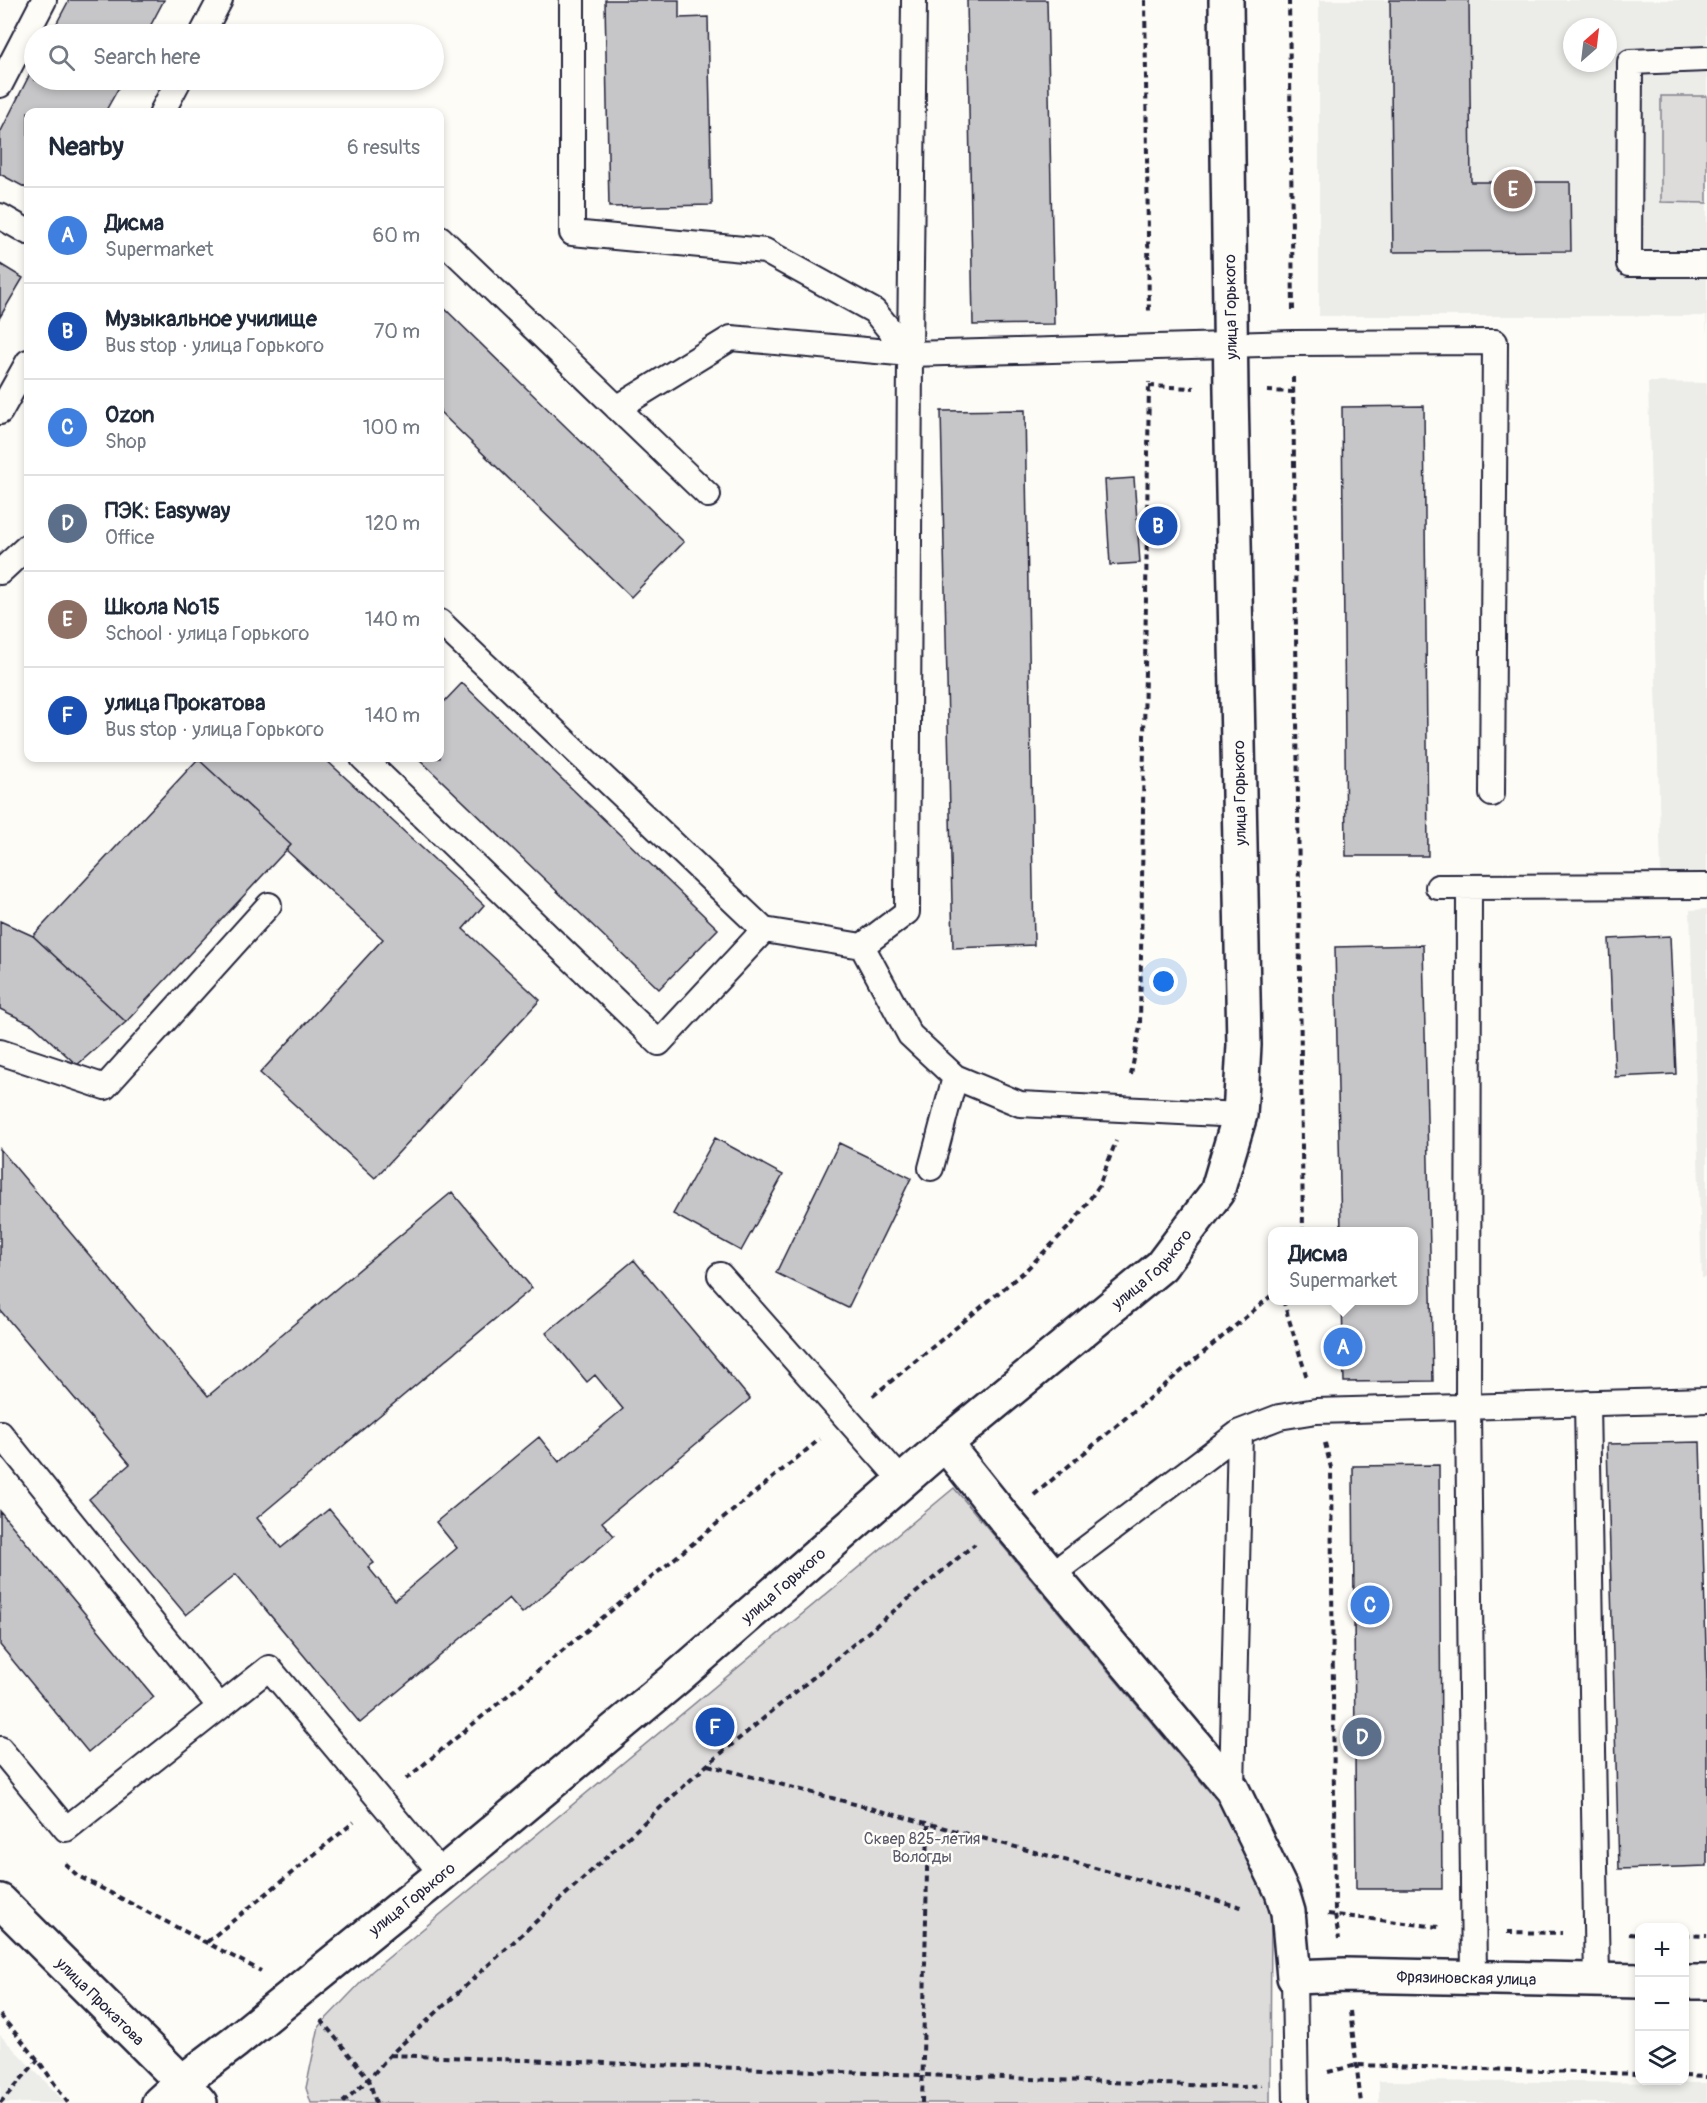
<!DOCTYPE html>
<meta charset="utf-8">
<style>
:root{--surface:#fff;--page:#f6f6f7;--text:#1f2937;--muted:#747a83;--line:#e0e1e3;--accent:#0b8043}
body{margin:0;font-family:Pangolin,sans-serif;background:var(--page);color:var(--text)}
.controls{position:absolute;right:18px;bottom:18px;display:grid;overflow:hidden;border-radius:12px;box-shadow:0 3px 9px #0003}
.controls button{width:54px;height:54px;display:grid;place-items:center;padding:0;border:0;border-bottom:2px solid var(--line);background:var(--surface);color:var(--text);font:30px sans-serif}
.compass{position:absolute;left:1563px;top:18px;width:54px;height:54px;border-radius:50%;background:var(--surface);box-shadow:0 3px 9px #0003;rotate:28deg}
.you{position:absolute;left:1164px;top:982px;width:21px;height:21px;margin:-15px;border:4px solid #fff;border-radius:50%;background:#1a73e8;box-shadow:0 0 0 9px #1a73e833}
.badge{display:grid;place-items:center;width:39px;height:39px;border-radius:50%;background:var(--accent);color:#fff;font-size:20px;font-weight:700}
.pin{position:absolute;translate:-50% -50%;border:3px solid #fff;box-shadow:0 2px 6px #0006}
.popup{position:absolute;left:1268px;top:1227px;width:150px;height:78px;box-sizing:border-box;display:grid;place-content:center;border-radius:12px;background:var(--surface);filter:drop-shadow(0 2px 4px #0005);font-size:20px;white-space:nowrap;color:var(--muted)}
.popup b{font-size:22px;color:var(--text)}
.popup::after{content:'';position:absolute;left:50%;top:100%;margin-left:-12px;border:12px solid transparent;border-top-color:var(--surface)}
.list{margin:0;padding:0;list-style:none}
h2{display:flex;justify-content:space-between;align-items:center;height:78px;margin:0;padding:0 24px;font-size:26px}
h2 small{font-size:20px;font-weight:400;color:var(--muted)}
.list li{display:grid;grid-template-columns:39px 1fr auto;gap:18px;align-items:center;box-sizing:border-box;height:96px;padding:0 24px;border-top:2px solid var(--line)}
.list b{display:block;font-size:22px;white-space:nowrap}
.list p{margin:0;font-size:20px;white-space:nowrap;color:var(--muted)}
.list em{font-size:20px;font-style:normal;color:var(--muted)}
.icon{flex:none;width:33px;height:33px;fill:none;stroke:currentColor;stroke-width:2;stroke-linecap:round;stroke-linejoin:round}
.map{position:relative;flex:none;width:1707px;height:2103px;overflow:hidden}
.search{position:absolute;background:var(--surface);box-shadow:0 3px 9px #0003;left:24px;top:24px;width:420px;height:66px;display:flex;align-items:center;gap:15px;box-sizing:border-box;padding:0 21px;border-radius:33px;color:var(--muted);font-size:22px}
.panel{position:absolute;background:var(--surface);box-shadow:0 3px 9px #0003;left:24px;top:108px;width:420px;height:654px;border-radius:12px}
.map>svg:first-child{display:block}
.built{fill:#ecece9;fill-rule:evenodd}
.green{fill:#dddcdb;stroke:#807f8b;stroke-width:1.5}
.building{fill:#c6c6c8;stroke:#22223b;stroke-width:1.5}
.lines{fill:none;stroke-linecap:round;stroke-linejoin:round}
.lane-casing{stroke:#22223b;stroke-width:28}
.street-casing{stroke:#22223b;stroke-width:38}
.secondary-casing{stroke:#22223b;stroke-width:38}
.path{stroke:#22223b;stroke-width:4;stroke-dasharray:6 4.5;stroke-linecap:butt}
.lane{stroke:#fdfcf7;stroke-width:24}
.street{stroke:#fdfcf7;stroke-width:33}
.secondary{stroke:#fdfcf7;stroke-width:33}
.labels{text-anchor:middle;stroke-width:5;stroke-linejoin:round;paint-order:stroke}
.street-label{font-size:16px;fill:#22223b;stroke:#fdfcf7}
.park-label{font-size:16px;fill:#5a5a6b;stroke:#fdfcf7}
</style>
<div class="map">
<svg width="1707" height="2103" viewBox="0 0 1707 2103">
<rect width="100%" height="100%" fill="#fdfcf7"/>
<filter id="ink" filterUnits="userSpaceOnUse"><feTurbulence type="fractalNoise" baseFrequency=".0167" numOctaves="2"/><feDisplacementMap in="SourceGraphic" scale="12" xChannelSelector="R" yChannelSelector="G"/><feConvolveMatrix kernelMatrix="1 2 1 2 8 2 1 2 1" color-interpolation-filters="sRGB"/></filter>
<g filter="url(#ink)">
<path class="built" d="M1319,0H1707V336L1706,316H1319ZM1572,27H1608V63H1572Z
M1648,382L1707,383V873L1661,874Z
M1707,909V1278H1702L1690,910Z
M0,2035L66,2103H0Z
M1379,2081L1707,2083V2103H1379Z"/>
<path class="green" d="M1661,96H1707V203L1661,202Z
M954,1488L1224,1809L1271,1904L1270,2103H311L306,2088L319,2026L371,1972Z"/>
<path class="building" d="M69,0H164L146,34H51Z
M605,0H679V18L708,17L712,205L609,207Z
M967,0H1047L1054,324L973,325Z
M1390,0H1469L1471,182H1570L1571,251L1393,252Z
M34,66V80H123L105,112H28V189L0,174V133Z
M0,264L23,278L0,317Z
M440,304L684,542L631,597L440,412Z
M1424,406L1428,856H1346L1342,407Z
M1025,410L1034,945L953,948L941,411Z
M1134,478L1140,563L1110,565L1105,480Z
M462,683L718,929L659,989L418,758H440V706Z
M199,758H324L484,905L463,929L540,1000L375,1178L260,1073L383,939L286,850L291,845L198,759Z
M198,759L291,845L126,1022L33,936Z
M0,921L33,936L126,1022L77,1065L33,1025L0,1009Z
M1670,936L1676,1074L1615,1077L1609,939Z
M1423,945L1433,1381L1344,1382L1342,1300H1414V1232H1341L1335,947Z
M715,1138L783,1175L741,1251L673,1214Z
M839,1143L911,1178L848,1308L776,1273Z
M0,1149L208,1396L452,1192L532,1288L257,1518L281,1548L329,1509L374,1563L368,1567L395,1600L457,1548L436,1522L539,1437L559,1462L623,1409L595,1375L587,1382L546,1333L634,1260L750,1399L602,1522L614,1536L522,1613L509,1598L360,1723L236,1574L186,1615L89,1499L130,1464L0,1310Z
M1700,1442L1707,1682V1866L1619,1869L1607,1444Z
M1439,1465L1442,1889H1356L1353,1466Z
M0,1511L154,1697L88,1752L0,1645Z"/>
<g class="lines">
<g class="lane-casing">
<path id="lane" d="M572,0V233L765,251L874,311L910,354
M202,34L220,0
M1707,59L1630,62L1629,264H1707
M0,85L44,0
M162,112L179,80
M0,216L28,232
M440,238L708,495
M910,354L914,0
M617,408L731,338L910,354
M0,412L28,362
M0,572L28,546
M440,622L764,930L862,946L907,912L910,354L1293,343L1495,342L1492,794
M363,758L659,1043L764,930
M1438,887L1707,886
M1469,887L1468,1408L1474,1977
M862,946L910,1035L955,1077L1020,1104L1240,1115
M0,1052L105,1087L269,905
M931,1168L955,1077
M720,1275L902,1481
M1587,1403L1597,1981
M0,1433L220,1707L269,1668L442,1874
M1051,1575L1240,1432L1279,1417L1316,1411L1707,1400
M0,1749L66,1829L220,1707
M1232,1789L1240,1432
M1294,1977L1296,2103"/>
</g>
<g class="street-casing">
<g id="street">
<path id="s1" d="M945,1444L1005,1519L1232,1789L1282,1892L1288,1912L1294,1977L1345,1975L1640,1981"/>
<path d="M1684,1982H1707"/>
<path d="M159,2103L182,2082"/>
</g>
</g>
<g class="secondary-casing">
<g id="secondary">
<path id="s2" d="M0,1901L182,2082L200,2103"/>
<path id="s3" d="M182,2082L236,2041L442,1874L673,1681L945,1444L1161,1266L1217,1192L1240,1115L1244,1045L1231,391L1226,0"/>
</g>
</g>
<path class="path" d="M1145,0L1149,314
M1289,0L1293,310
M1293,377L1303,1232
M1149,386L1194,388
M1267,391L1294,392
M1131,1075L1140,1026L1149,382
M1283,1300L1307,1378
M873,1396L1025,1271L1073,1223L1099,1186L1116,1141
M1325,1443L1331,1468L1335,1914L1339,1939
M1034,1495L1272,1295
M708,1765L1245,1908
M406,1779L820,1439
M65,1864L78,1876L261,1971
M1328,1914L1439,1927
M1507,1932L1562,1933
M1629,1934L1640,1935
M1684,1935L1707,1936
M207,1942L354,1822
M1350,2011L1361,2103
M0,2015L38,2060L68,2103
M321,2020L369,2079L342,2103
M390,2055L1243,2087L1262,2085
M1328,2072L1357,2065L1640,2074
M1684,2076L1707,2077
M0,2103L38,2060
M376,2103L369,2079L390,2055L707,1765L975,1544
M922,2103L928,1825"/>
<use href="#lane" class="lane"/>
<use href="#street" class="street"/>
<use href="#secondary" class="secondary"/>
</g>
</g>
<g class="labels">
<g class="street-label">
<text transform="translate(1230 307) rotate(-91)" y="6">улица Горького</text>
<text transform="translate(1239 793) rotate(-91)" y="6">улица Горького</text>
<text dy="6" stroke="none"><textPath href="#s3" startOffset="1266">улица Горького</textPath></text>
<text dy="6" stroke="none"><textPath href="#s3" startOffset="780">улица Горького</textPath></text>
<text dy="6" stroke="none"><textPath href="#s3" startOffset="294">улица Горького</textPath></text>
<text dy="6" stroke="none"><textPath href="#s1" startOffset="822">Фрязиновская улица</textPath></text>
<text dy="6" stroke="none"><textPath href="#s2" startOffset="142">улица Прокатова</textPath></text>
</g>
<g class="park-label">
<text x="922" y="1844">Сквер 825-летия<tspan x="922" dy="18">Вологды</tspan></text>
</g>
</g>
</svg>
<div class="controls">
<button>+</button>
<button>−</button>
<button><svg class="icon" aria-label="layers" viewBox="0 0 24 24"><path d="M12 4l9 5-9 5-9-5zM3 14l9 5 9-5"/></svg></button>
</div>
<svg class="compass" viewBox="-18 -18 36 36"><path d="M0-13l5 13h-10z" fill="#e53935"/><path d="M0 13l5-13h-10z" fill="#747a83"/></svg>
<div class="you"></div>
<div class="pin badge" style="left:1343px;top:1347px;background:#3f7fe0">A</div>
<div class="popup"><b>Дисма</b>Supermarket</div>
<div class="pin badge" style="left:1158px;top:526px;background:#1a4fb4">B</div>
<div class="pin badge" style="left:1370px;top:1605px;background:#3f7fe0">C</div>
<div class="pin badge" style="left:1362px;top:1737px;background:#5c6f8a">D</div>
<div class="pin badge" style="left:1513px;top:189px;background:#8d6e63">E</div>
<div class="pin badge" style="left:715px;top:1727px;background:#1a4fb4">F</div>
<div class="search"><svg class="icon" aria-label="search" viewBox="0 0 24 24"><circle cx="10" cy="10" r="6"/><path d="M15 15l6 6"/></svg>Search here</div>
<section class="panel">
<h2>Nearby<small>6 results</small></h2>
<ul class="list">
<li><span class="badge" style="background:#3f7fe0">A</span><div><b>Дисма</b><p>Supermarket</p></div><em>60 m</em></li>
<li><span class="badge" style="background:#1a4fb4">B</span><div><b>Музыкальное училище</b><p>Bus stop · улица Горького</p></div><em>70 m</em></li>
<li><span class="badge" style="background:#3f7fe0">C</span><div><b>Ozon</b><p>Shop</p></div><em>100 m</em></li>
<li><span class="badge" style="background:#5c6f8a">D</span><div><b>ПЭК: Easyway</b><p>Office</p></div><em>120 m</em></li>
<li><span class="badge" style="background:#8d6e63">E</span><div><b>Школа №15</b><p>School · улица Горького</p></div><em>140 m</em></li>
<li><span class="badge" style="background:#1a4fb4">F</span><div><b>улица Прокатова</b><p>Bus stop · улица Горького</p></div><em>140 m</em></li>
</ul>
</section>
</div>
